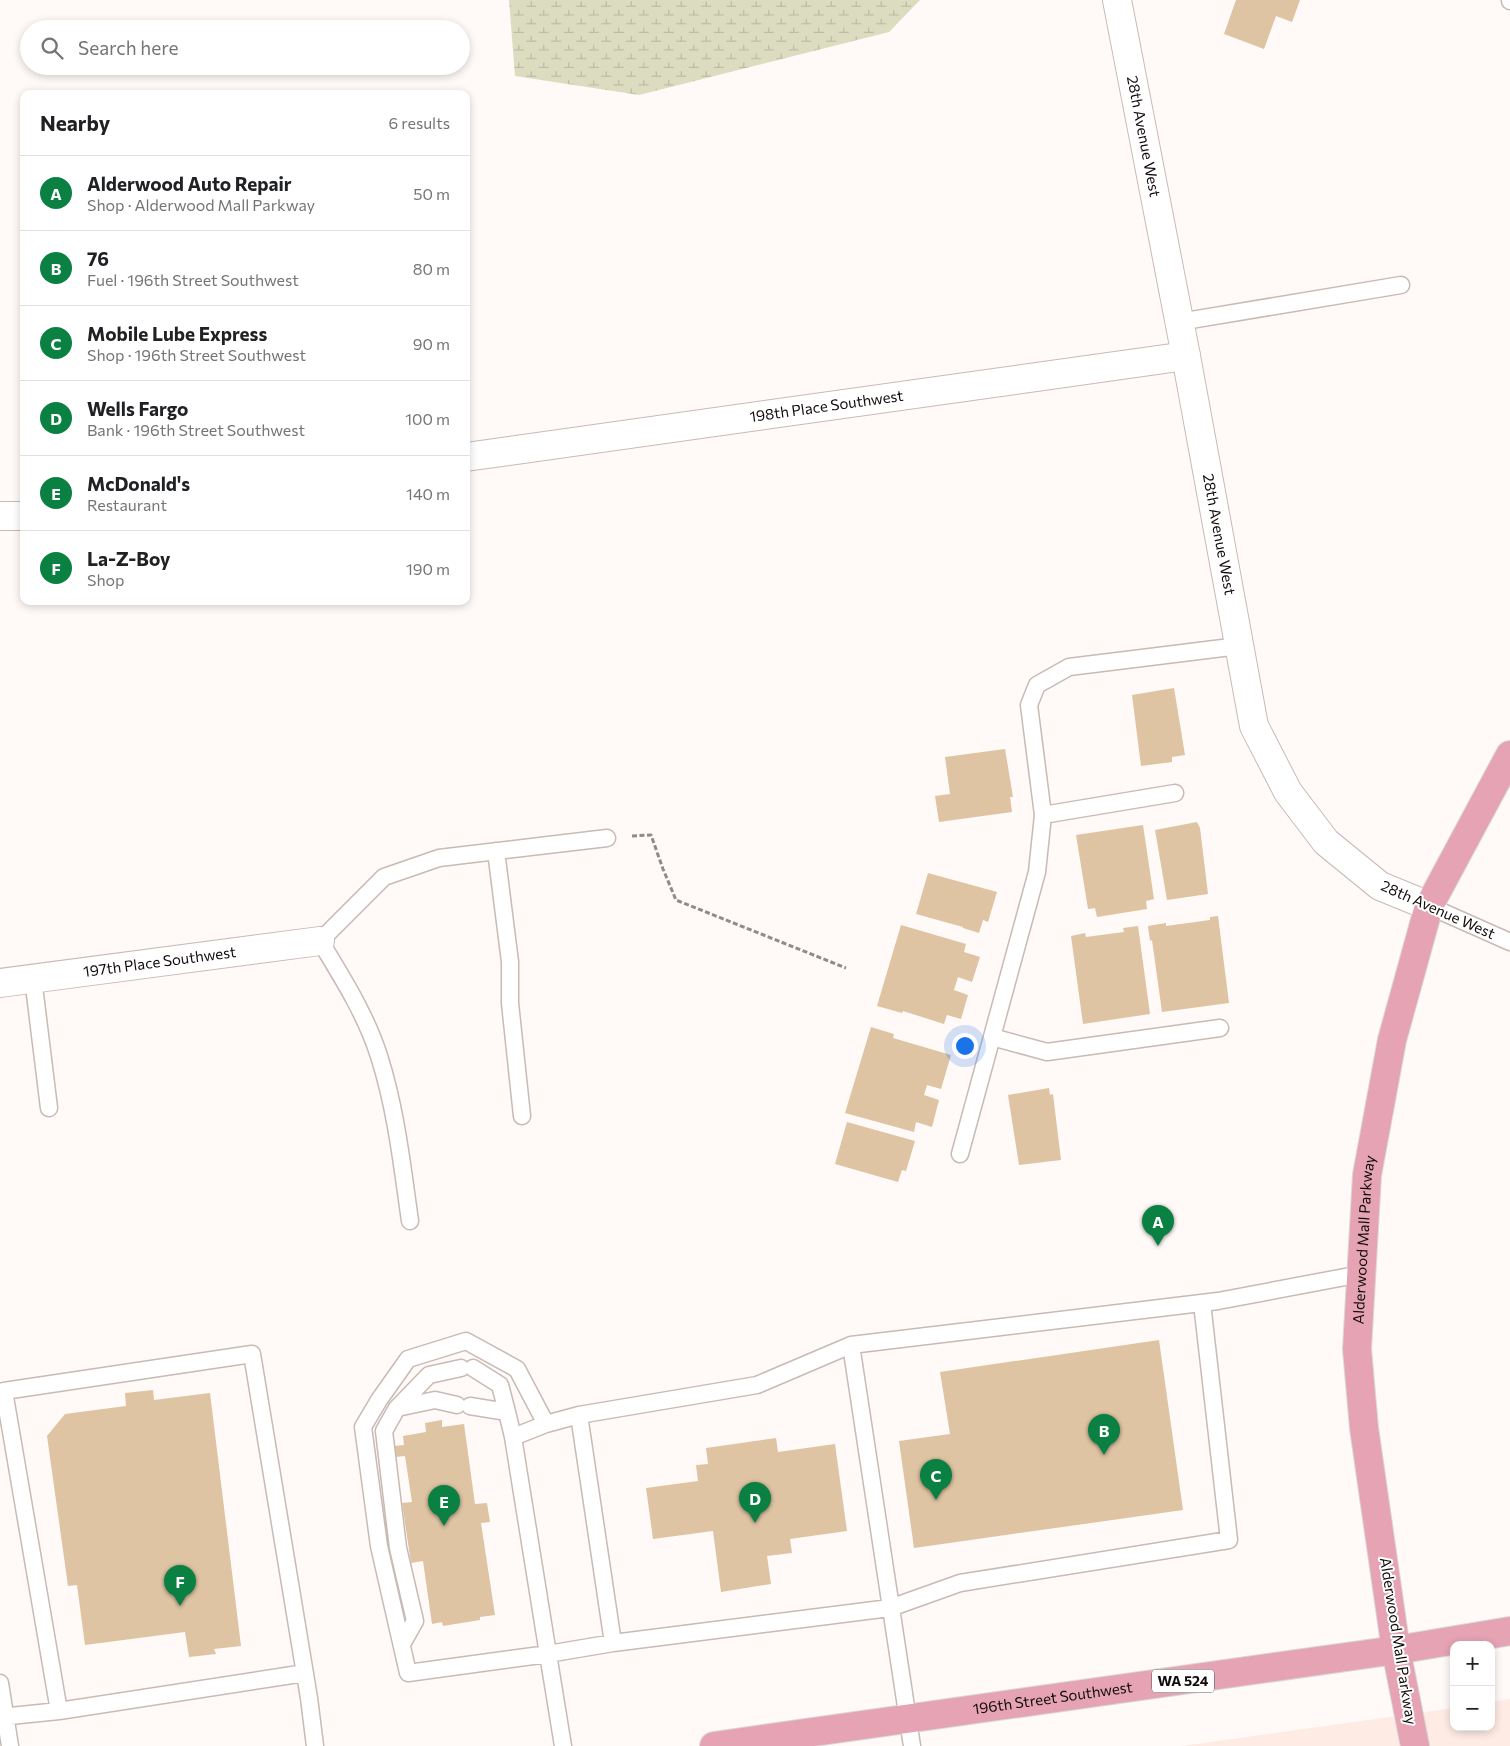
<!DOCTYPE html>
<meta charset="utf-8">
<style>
:root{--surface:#fff;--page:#f6f6f6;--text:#202124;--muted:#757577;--line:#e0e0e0;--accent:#0b8043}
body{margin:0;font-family:Commissioner,sans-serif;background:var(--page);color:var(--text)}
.controls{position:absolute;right:15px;bottom:15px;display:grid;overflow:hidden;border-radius:10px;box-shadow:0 2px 8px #0003}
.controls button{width:45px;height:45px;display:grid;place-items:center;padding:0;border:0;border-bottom:1px solid var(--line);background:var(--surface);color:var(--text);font:25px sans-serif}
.you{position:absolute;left:964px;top:1045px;width:18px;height:18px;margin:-12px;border:4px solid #fff;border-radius:50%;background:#1a73e8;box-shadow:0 0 0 8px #1a73e833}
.badge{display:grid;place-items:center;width:32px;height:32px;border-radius:50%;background:var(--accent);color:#fff;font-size:16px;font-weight:700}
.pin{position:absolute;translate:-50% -41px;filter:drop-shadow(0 1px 2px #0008)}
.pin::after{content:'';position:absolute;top:26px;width:18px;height:15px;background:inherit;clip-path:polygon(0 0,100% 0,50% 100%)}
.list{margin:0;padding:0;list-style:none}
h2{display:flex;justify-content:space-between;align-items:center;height:65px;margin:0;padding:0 20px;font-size:21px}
h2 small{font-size:16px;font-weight:400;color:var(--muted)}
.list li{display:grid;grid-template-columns:32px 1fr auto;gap:15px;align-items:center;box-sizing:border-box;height:75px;padding:0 20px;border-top:1px solid var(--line)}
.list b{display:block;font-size:19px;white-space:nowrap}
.list p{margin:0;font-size:16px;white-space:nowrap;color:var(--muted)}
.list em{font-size:16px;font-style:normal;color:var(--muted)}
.icon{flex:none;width:28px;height:28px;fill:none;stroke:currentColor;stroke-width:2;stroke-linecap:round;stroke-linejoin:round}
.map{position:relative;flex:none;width:1510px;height:1746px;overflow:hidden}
.search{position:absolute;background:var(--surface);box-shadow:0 2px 8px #0003;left:20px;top:20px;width:450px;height:55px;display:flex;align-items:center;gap:12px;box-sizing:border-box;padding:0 18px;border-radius:28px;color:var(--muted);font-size:19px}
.panel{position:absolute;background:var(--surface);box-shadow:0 2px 8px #0003;left:20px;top:90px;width:450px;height:515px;border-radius:10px}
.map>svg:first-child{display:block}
.built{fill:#feebe4}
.wetland{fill:url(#wetland-marsh)}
.building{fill:#dec4a2}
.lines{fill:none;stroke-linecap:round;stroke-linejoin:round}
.lane-casing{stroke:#c8bab5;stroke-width:19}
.street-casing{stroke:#c8bab5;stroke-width:30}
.secondary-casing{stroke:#c8bab5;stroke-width:30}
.primary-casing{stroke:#d9d8d8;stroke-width:30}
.path{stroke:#908b89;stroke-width:3;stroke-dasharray:5 2.5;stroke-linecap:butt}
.lane{stroke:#fff;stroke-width:16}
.street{stroke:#fff;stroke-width:28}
.secondary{stroke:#fff;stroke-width:28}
.primary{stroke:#e5a3b3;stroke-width:28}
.labels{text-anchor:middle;stroke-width:4;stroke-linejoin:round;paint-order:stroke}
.shield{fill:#fff;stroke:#585554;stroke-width:1}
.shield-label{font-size:14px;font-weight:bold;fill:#110c0b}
.street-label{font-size:15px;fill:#110c0b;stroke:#fff}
</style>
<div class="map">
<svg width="1510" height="1746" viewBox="0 0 1510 1746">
<defs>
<pattern id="wetland-marsh" width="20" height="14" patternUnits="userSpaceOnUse" patternTransform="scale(1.25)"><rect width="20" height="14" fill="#dcddc0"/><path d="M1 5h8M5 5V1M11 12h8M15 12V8" fill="none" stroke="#bcbca4"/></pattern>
</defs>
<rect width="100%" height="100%" fill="#fff9f7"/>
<path class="built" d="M1510,1699V1746H1182L1454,1708V1727H1491V1702Z"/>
<path class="wetland" d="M509,0H920L889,32L639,95L515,76Z"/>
<path class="building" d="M1236,0H1300L1292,22L1276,16L1264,49L1224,34Z
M1174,688L1185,755L1172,757V762L1141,766L1132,695Z
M1005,749L1013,797H1010L1012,812L939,822L935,796L950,794L945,757Z
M1197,822L1200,828L1208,894L1167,900L1155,830Z
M1143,825L1154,899L1146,901L1147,909L1097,917L1095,908L1088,909L1076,835Z
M928,873L997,892L988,922L983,920L979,933L963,928V927L916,914Z
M1218,916L1229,1003L1162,1012L1152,940L1150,941L1148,926L1166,923V926L1210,920V917Z
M901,925L966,944L964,952L980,957L972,982L958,977L954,990L968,995L961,1019L947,1015L944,1024L903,1011L902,1013L877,1006Z
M1138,926L1150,1014L1083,1024L1071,936L1085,933L1086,937L1124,932L1123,928Z
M871,1027L894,1034L893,1038L951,1055L941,1089L927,1085L924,1095L939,1100L932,1127L916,1122L914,1132L845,1113Z
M1049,1088L1050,1095L1053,1094L1061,1160L1019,1165L1008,1095Z
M847,1122L915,1141L906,1171L902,1170L898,1182L835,1164Z
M1159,1340L1183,1510L914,1548L899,1441L950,1434L940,1372Z
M153,1390L154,1400L210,1393L241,1646L214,1649L216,1654L189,1657L185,1632L85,1645L77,1585L68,1586L47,1436L65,1414L126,1406L125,1393Z
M442,1420V1427L464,1424L475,1504L487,1503L490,1522L481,1523L495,1615L480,1617V1620L443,1626L442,1622L432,1624L423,1561L411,1563L402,1503L412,1502L405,1456L395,1457L394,1446L404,1445L403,1436L426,1432L425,1423Z
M776,1438L778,1452L835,1444L847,1531L790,1539L792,1553L767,1556L771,1584L721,1592L713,1531L653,1539L646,1488L698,1481L696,1465L708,1464L706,1448Z"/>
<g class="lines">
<g class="lane-casing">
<path id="lane" d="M1510,0V1
M1179,322L1401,285
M1043,815L1175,793
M496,851L510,962V1003L522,1116
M1429,906L1510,942
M33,978L49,1108
M992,1037L1047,1052L1220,1028
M960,1154L1037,872L1043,815L1029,705L1037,685L1069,667L1239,646
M410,1221C402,1165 396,1109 379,1056C366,1015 342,977 320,941L384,877L439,858L607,838
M473,1368L500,1385L507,1412
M470,1406L507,1412L513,1437L548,1654L613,1643L890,1608L960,1583L1229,1540L1202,1303
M397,1408L435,1400L457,1405
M579,1415L613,1643
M546,1424L517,1369L466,1341L408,1359L379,1400L363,1427L379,1546L408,1673L548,1654L563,1746
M513,1437L546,1424L579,1415L757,1385L851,1345
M402,1644L415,1621L398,1548L384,1431L397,1408L429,1375L461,1368
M0,1683L10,1746
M59,1711L4,1391L252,1354L309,1698L315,1746
M0,1717L59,1711L305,1673
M912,1746L851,1345L1218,1301L1361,1274"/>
</g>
<g class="street-casing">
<g id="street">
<path id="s1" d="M466,457L1186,356"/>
<path d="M0,516H24"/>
<path id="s2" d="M0,983L320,941"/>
</g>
</g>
<g class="secondary-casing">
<g id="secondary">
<path id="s3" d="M1117,0L1186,356L1254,726L1288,792L1326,842L1380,886L1429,906"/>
</g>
</g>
<g class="primary-casing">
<g id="primary">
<path id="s4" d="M714,1746L1396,1650L1510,1631"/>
<path id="s5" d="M1415,1746L1396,1650L1364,1428L1357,1349L1367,1175L1392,1040L1429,906L1510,755"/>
</g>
</g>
<path class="path" d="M632,836L651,835L663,869L676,900L846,968"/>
<use href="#lane" class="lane"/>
<use href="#street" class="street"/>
<use href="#secondary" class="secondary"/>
<use href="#primary" class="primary"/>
</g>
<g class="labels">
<rect class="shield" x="1152" y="1669.5" width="62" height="23" rx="4"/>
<g class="shield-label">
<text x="1183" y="1686">WA 524</text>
</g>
<g class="street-label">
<text dy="5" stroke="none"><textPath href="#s3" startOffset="139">28th Avenue West</textPath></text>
<text dy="5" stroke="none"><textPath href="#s1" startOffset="364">198th Place Southwest</textPath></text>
<text dy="5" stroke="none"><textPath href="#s3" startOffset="544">28th Avenue West</textPath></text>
<text transform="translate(1438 910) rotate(24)" y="5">28th Avenue West</text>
<text dy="5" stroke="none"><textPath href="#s2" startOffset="161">197th Place Southwest</textPath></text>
<text dy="5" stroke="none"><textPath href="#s5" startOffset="511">Alderwood Mall Parkway</textPath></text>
<text transform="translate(1398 1641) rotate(81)" y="5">Alderwood Mall Parkway</text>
<text dy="5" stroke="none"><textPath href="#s4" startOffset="342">196th Street Southwest</textPath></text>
</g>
</g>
</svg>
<div class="controls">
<button>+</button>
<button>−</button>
</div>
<div class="you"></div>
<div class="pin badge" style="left:1158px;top:1246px">A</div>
<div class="pin badge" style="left:1104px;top:1455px">B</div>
<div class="pin badge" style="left:936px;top:1500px">C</div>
<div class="pin badge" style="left:755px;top:1523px">D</div>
<div class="pin badge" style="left:444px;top:1526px">E</div>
<div class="pin badge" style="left:180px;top:1606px">F</div>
<div class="search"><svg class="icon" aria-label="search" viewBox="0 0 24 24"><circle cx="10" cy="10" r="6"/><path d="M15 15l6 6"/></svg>Search here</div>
<section class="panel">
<h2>Nearby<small>6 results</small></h2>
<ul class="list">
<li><span class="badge">A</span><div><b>Alderwood Auto Repair</b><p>Shop · Alderwood Mall Parkway</p></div><em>50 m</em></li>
<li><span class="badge">B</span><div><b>76</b><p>Fuel · 196th Street Southwest</p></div><em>80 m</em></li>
<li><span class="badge">C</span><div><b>Mobile Lube Express</b><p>Shop · 196th Street Southwest</p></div><em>90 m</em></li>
<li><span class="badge">D</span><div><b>Wells Fargo</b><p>Bank · 196th Street Southwest</p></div><em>100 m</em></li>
<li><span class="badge">E</span><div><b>McDonald's</b><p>Restaurant</p></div><em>140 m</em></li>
<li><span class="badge">F</span><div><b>La-Z-Boy</b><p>Shop</p></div><em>190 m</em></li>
</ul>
</section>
</div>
